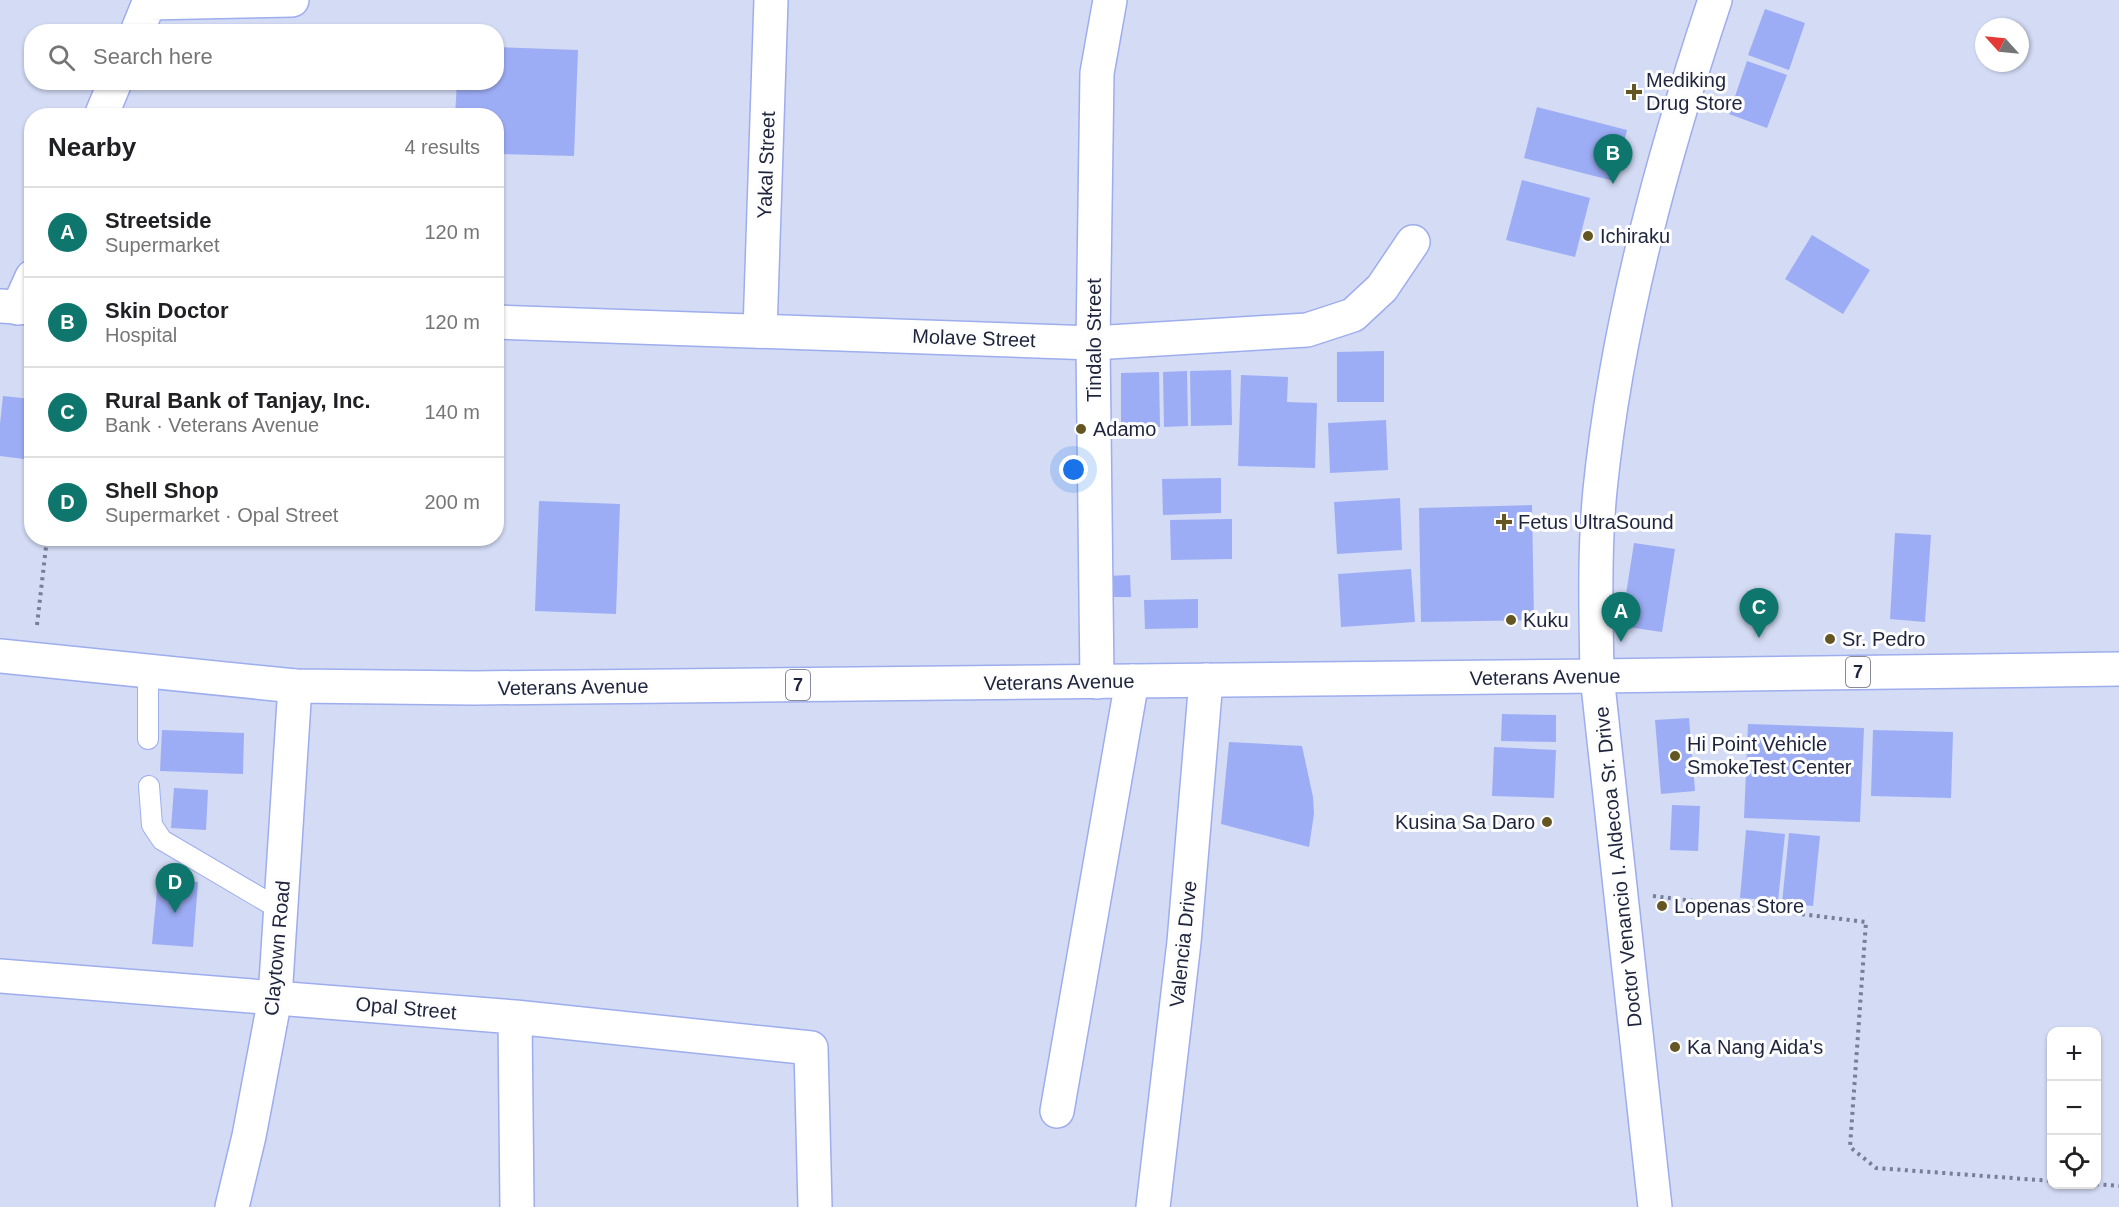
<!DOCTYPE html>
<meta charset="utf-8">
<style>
:root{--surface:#fff;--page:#f6f6f6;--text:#202124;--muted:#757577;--line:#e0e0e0;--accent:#0f766e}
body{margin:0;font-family:Arial,sans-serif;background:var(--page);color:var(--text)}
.controls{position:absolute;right:18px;bottom:18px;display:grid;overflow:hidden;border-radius:12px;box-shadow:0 2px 4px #0004}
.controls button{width:54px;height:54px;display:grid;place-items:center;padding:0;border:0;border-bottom:2px solid var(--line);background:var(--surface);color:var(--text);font:30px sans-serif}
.compass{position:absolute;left:1975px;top:18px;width:54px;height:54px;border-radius:50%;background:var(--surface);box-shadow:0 2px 4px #0004;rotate:297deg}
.you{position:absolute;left:1074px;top:470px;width:21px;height:21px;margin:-15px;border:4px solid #fff;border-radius:50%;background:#1a73e8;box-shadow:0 0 0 9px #1a73e833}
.badge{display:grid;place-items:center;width:39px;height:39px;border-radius:50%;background:var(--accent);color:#fff;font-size:20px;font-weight:700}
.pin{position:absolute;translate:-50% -50px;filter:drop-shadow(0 2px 3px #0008)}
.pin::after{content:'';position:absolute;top:32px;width:21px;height:18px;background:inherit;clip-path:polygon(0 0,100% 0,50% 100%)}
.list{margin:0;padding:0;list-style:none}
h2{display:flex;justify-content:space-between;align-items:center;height:78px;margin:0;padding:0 24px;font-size:26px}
h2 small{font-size:20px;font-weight:400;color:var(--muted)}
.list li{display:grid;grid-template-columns:39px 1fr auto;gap:18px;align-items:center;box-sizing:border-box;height:90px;padding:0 24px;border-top:2px solid var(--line)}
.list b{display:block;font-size:22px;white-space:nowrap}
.list p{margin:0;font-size:20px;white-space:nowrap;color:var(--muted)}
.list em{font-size:20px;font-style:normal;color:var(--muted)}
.icon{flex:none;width:33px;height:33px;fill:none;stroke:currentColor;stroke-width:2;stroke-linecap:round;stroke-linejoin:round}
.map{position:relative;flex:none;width:2119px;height:1207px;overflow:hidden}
.search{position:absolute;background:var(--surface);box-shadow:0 2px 4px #0004;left:24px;top:24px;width:480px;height:66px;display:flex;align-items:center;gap:15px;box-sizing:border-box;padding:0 21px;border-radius:24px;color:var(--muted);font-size:22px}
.panel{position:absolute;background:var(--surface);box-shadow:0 2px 4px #0004;left:24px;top:108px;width:480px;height:438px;border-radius:24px}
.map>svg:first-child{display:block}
.building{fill:#9dadf5}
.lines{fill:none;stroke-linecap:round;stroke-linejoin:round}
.service-casing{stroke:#9eaded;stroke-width:22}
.minor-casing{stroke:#9eaded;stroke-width:36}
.tertiary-casing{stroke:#9eaded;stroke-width:36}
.primary-casing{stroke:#9eaded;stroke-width:36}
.trunk-casing{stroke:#9eaded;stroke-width:36}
.path{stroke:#777e97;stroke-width:4;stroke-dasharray:3 4.5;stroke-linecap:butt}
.service{stroke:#fff;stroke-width:20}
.minor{stroke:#fff;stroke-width:33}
.tertiary{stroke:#fff;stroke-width:33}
.primary{stroke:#fff;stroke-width:33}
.trunk{stroke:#fff;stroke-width:33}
.poi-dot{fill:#645623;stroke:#fdfdfd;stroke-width:2}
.labels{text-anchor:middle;stroke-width:6;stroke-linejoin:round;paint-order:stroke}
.shield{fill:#fdfdfd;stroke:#626577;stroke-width:1.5}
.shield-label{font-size:18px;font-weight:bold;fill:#1f243d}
.poi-label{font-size:20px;fill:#1f243d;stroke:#fdfdfd;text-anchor:start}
.street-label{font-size:20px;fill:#1f243d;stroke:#fdfdfd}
</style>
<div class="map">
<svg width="2119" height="1207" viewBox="0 0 2119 1207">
<rect width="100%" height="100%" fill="#d3dbf5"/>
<path class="building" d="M1765,9L1805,23L1789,70L1748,55Z
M496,47L578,50L574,156L496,154V116H455L457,82H496Z
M1747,61L1787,75L1767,128L1729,114Z
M1537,107L1627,130L1614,181L1524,158Z
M1522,180L1590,198L1575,257L1506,240Z
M1812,235L1870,270L1843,314L1785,279Z
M1384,351V402H1337V352Z
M1231,370L1232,425L1191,426L1190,371Z
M1187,371L1188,426L1164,427L1163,372Z
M1159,372L1160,427H1121V373Z
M1241,375L1288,377L1287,402L1317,403L1315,468L1238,466Z
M3,396L32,399V460L0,456V424Z
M1386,420L1388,470L1330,473L1328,423Z
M1221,478V513L1163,515L1162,479Z
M1400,498L1402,550L1337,554L1334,502Z
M539,501L620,504L616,614L535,611Z
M1532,505L1534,620L1421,622L1419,508Z
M1232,519V559L1171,560L1170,520Z
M1895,533L1931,535L1925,622L1890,619Z
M1634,543L1675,549L1662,632L1621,626Z
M1411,569L1415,622L1341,627L1338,574Z
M1130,575L1131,597H1106V576Z
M1198,599V628L1145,629L1144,600Z
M1502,714L1556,715V742L1501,741Z
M1689,718L1695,791L1661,794L1655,720Z
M1748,724L1864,728L1860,822L1744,818Z
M162,730L244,733L243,774L160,771Z
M1873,730L1953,732L1951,798L1871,796Z
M1229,742L1302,746L1313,797L1314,814L1309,847L1221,824Z
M1494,747L1556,750L1554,798L1492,796Z
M174,788L208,790L206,830L171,828Z
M1672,805L1700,806L1698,851L1670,850Z
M1746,830L1785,834L1778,901L1740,898Z
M1789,833L1820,836L1813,906L1782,903Z
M158,879L198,882L193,947L152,944Z"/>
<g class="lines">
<g class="service-casing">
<path id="service" d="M148,739V671
M149,786L152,825L162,840L281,910"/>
</g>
<g class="minor-casing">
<path id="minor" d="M149,3L292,0
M137,32L150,0
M101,116L115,82
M18,308L32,277
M760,331L771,0
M1093,343L1307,330L1353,315L1382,288L1413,242
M0,976L515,1017L811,1048L815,1207
M515,1017L517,1207
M1057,1111L1132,681
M1153,1207L1184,942L1206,680"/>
</g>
<g class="tertiary-casing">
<path id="tertiary" d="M0,306L32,308
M496,322L1093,343
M1597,676L1655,1207
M1097,682L1093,343L1097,73L1110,0
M232,1207L249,1136L275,998L295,686"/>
</g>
<g class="primary-casing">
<path id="primary" d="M1597,676L2119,669"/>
</g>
<g class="trunk-casing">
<path id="trunk" d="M0,656L295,686L474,688L1597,676C1596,614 1594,552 1600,490C1617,323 1662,159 1715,0"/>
</g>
<path class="path" d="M37,625L47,538
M1653,896L1866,922L1850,1147L1876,1168L2052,1181
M2096,1184L2119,1186"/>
<use href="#service" class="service"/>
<use href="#minor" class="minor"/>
<use href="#tertiary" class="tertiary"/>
<use href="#primary" class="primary"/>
<use href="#trunk" class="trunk"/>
</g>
<g class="poi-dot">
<path d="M1631 83h6v6h6v6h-6v6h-6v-6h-6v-6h6z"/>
<circle cx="1588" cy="236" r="6"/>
<circle cx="1081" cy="429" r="6"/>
<path d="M1501 513h6v6h6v6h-6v6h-6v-6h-6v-6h6z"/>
<circle cx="1511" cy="620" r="6"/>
<circle cx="1830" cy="639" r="6"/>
<circle cx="1675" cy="756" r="6"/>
<circle cx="1547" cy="822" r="6"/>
<circle cx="1662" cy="906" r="6"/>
<circle cx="1675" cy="1047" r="6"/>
</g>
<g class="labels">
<g class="shield">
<rect x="1846" y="657" width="24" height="30" rx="4.5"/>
<rect x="786" y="670" width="24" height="30" rx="4.5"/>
</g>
<g class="shield-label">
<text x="1858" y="678">7</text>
<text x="798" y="691">7</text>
</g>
<g class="poi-label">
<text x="1646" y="87">Mediking<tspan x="1646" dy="23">Drug Store</tspan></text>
<text x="1600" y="243">Ichiraku</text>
<text x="1093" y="436">Adamo</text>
<text x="1518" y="529">Fetus UltraSound</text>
<text x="1523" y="627">Kuku</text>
<text x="1842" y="646">Sr. Pedro</text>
<text x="1687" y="751">Hi Point Vehicle<tspan x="1687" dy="23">SmokeTest Center</tspan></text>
<text x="1535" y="829" text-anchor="end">Kusina Sa Daro</text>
<text x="1674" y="913">Lopenas Store</text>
<text x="1687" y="1054">Ka Nang Aida's</text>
</g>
<g class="street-label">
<text transform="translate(766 165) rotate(-88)" y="7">Yakal Street</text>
<text transform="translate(974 338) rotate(2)" y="7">Molave Street</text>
<text transform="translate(1094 340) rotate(-90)" y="7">Tindalo Street</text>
<text transform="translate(1545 677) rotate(-1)" y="7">Veterans Avenue</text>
<text transform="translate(1059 682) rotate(-1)" y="7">Veterans Avenue</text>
<text transform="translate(573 687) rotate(-1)" y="7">Veterans Avenue</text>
<text transform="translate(1618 867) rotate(-96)" y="7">Doctor Venancio I. Aldecoa Sr. Drive</text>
<text transform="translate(1183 944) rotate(-84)" y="7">Valencia Drive</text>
<text transform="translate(277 948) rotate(-85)" y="7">Claytown Road</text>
<text transform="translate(406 1008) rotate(5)" y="7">Opal Street</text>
</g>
</g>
</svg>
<div class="controls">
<button>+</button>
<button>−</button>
<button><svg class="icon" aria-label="locate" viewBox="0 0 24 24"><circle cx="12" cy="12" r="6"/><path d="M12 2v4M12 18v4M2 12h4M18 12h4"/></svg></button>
</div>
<svg class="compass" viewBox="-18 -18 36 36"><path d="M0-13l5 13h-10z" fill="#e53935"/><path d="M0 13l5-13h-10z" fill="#757577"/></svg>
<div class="you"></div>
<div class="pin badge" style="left:1621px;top:642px">A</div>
<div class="pin badge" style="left:1613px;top:184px">B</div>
<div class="pin badge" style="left:1759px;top:638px">C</div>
<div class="pin badge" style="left:175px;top:913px">D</div>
<div class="search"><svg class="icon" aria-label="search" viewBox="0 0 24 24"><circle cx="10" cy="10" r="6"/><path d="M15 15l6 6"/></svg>Search here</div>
<section class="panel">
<h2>Nearby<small>4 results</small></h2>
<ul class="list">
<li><span class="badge">A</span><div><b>Streetside</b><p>Supermarket</p></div><em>120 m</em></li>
<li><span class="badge">B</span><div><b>Skin Doctor</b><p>Hospital</p></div><em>120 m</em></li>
<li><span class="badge">C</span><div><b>Rural Bank of Tanjay, Inc.</b><p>Bank · Veterans Avenue</p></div><em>140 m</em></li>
<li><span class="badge">D</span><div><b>Shell Shop</b><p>Supermarket · Opal Street</p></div><em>200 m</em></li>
</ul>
</section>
</div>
